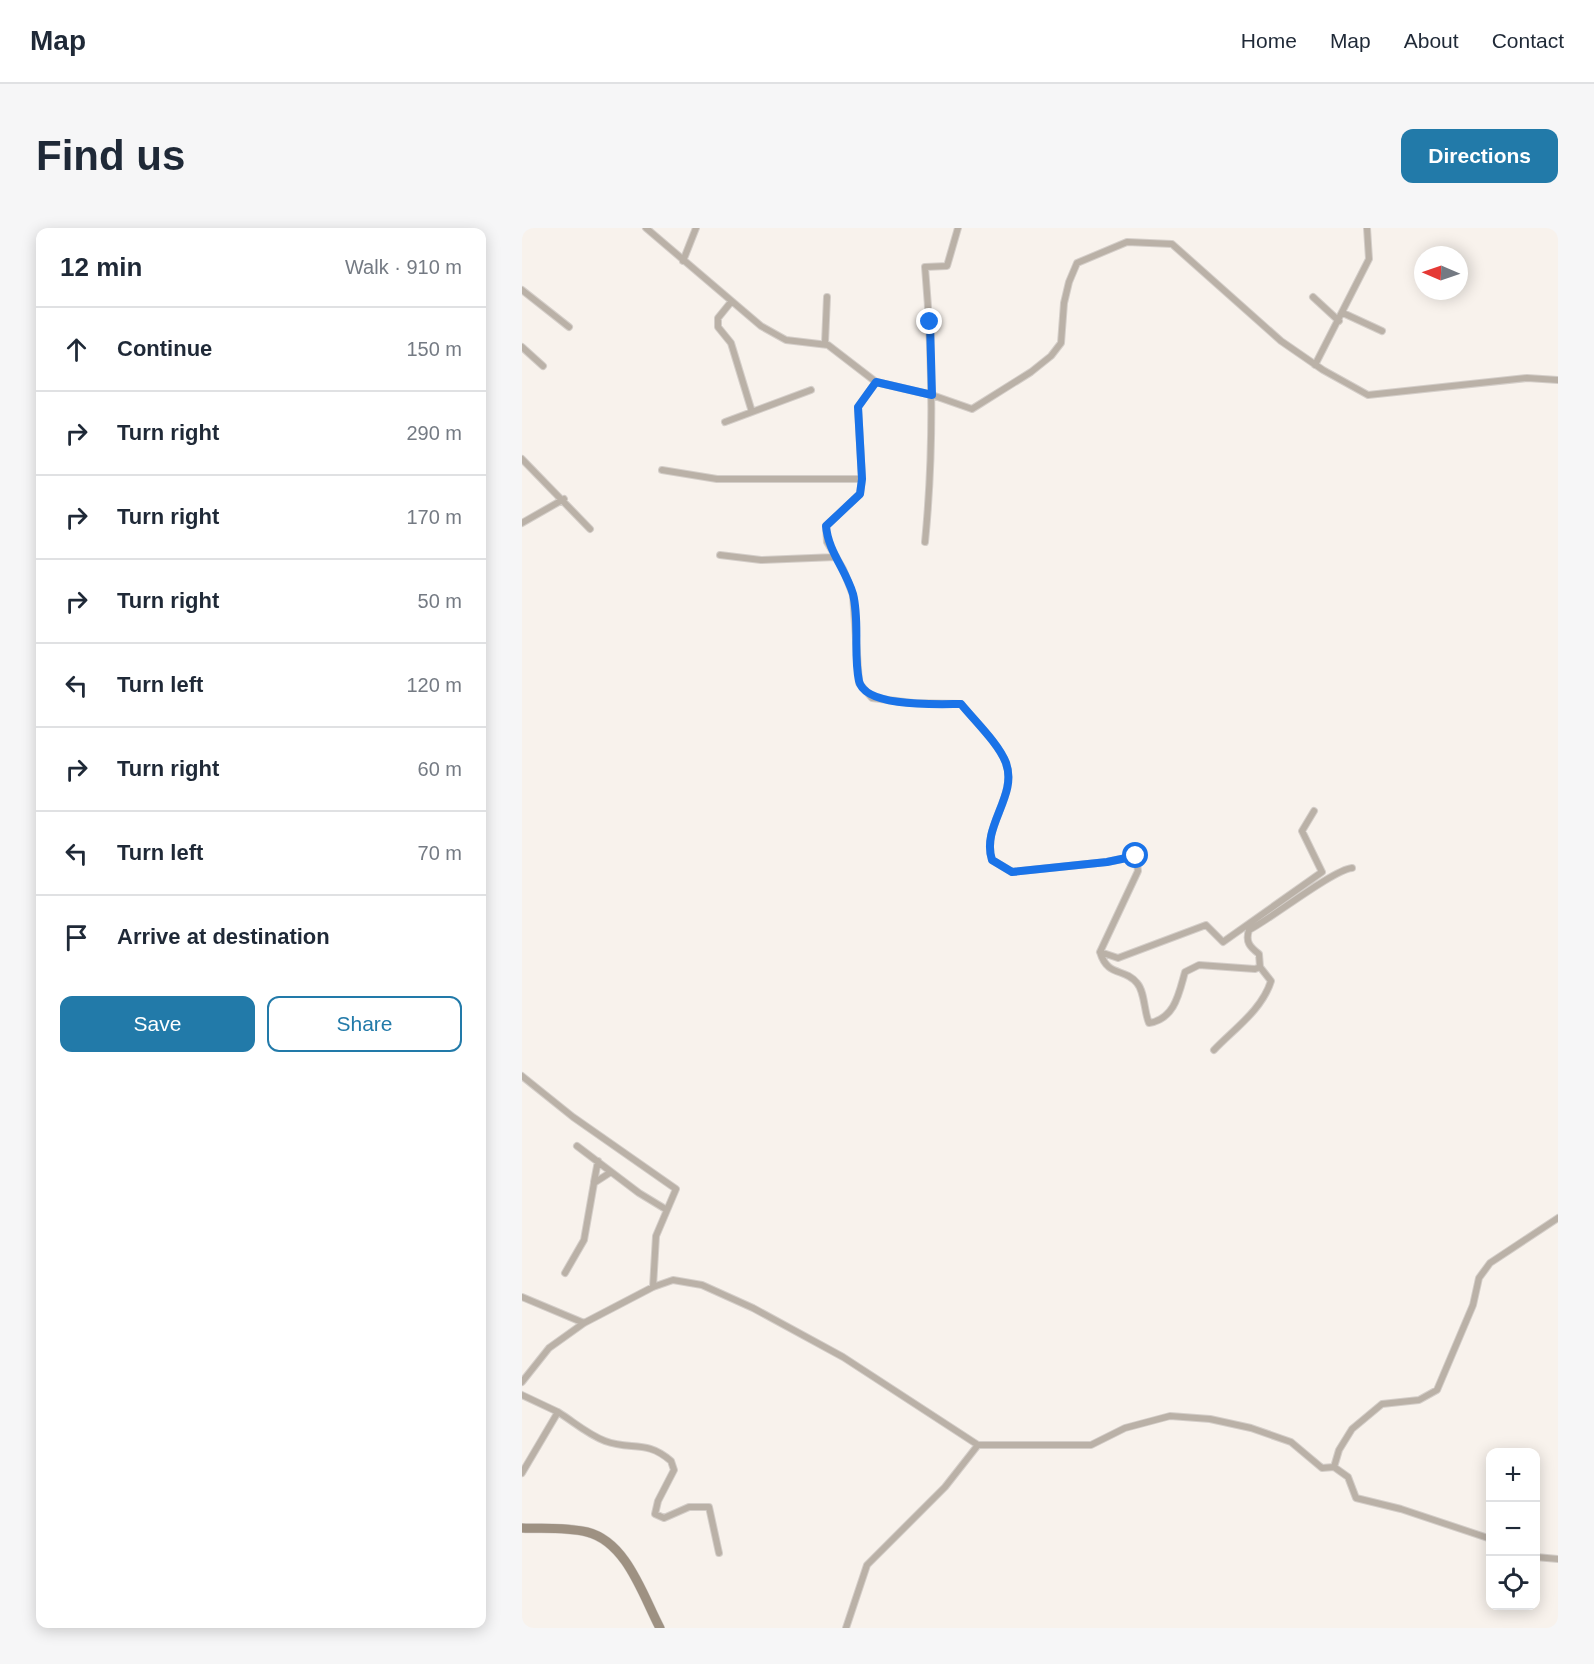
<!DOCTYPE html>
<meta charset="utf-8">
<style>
:root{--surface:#fff;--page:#f6f6f7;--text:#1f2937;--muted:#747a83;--line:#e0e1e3;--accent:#227aa9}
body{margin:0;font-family:Helvetica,sans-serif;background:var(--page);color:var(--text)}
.controls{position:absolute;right:18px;bottom:18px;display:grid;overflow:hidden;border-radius:12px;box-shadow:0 3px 15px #0003}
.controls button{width:54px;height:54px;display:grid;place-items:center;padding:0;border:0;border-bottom:2px solid var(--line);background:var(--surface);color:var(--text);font:30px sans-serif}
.compass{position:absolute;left:892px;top:18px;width:54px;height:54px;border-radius:50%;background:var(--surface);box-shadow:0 3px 15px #0003;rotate:272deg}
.stop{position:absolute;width:18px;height:18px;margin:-14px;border:4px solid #1a73e8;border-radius:50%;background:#fff}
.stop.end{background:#1a73e8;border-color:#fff;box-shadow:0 2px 6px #0008}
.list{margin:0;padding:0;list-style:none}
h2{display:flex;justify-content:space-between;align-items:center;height:78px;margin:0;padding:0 24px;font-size:26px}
h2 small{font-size:20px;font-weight:400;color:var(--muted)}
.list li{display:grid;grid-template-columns:39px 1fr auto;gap:18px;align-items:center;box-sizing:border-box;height:84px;padding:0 24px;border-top:2px solid var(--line)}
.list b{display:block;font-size:22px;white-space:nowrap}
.list em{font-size:20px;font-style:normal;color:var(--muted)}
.actions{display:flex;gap:12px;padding:18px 24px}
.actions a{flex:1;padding:14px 0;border:2px solid var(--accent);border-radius:12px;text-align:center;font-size:21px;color:var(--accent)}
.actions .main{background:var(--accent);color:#fff}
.icon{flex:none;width:33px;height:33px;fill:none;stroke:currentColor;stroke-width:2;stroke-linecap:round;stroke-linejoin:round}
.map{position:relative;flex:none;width:1036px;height:1400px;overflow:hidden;border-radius:12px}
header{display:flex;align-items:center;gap:36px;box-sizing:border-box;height:84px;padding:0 30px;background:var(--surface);border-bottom:2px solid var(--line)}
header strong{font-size:28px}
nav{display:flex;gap:33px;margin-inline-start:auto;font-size:21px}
.intro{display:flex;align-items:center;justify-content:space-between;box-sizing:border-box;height:144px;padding:0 36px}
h1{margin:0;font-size:42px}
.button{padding:15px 27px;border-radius:12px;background:var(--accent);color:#fff;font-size:21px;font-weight:700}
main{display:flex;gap:36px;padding:0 36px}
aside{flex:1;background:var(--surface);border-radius:12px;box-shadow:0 3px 15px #0003}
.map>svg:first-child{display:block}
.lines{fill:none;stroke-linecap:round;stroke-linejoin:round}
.street-casing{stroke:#d4cec9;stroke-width:8}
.secondary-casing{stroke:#d4cec9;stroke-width:10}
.street{stroke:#bab1a7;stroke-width:6}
.secondary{stroke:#9e9182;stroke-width:9}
.route{stroke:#1a73e8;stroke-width:8}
</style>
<header>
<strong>Map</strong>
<nav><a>Home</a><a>Map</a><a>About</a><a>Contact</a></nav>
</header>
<div class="intro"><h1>Find us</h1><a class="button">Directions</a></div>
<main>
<aside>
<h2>12 min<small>Walk · 910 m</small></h2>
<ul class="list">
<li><svg class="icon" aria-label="ahead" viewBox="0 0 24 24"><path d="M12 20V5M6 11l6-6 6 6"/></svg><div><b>Continue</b></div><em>150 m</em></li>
<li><svg class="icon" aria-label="right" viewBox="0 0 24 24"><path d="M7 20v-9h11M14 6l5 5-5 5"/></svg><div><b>Turn right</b></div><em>290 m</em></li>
<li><svg class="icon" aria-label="right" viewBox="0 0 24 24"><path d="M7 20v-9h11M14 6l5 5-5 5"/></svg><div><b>Turn right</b></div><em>170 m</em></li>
<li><svg class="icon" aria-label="right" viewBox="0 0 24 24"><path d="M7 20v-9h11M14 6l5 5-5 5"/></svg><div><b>Turn right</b></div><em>50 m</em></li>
<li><svg class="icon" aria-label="left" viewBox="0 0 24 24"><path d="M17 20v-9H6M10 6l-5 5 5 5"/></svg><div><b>Turn left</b></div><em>120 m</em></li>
<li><svg class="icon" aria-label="right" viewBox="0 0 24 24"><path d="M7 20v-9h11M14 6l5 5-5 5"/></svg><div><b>Turn right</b></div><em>60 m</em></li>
<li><svg class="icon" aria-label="left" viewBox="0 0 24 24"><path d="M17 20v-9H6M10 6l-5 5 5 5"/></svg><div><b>Turn left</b></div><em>70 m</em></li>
<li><svg class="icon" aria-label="arrive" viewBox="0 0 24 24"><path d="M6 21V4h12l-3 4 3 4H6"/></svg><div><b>Arrive at destination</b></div></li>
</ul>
<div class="actions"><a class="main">Save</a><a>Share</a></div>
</aside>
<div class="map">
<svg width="1036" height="1400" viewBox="0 0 1036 1400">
<rect width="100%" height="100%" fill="#f8f2ec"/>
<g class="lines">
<g class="street-casing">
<path id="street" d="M124,0L239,98L264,112L306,117L354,154L410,167L450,181L509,144L529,128L539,115L542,75L547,54L555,35L605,14L650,16L759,113L801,142L846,167L1005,150L1036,152
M161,33L174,0
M0,62L47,99
M791,69L817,93
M821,85L860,103
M303,115L305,69
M0,119L21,138
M793,137L847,31L845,0
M354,154L336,179L340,251L338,266L304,298L305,314L321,341L331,367L337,455L350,470L391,475L439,476C452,492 477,516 484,535C496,568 459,598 470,632L490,644L585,634L614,628L616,643L578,724L596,730L684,697L701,714L800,644L780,603L792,583
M230,184L289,162
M203,194L230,184L209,115L196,99V90L209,74
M0,231L68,301
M140,242L195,251H340
M0,295L42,271
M403,314C412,222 411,131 403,39L425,38L436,0
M198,327L239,332L314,329
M578,724C586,750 602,739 615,755C623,764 622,784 627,795C653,791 657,765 663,744L677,737L733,741L738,739L737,726C728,719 723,714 727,702C750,690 811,642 830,640
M692,822C712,801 740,782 749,753L738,739
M0,848L51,889L154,961L134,1008L131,1059
M55,918L117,965L145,982
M72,954L76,933
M43,1045L62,1012L72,955L89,944
M0,1069L62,1095
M0,1154L27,1120L62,1095L131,1059L151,1052L180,1057L231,1080L321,1129L456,1217H569L603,1200L648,1188L688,1191L729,1200L769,1214L800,1240L812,1239L826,1249L834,1270L879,1281L969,1311
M0,1167L36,1184L0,1245
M36,1184C52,1194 65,1206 83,1213C109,1223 124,1211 149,1233L152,1242L136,1273L133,1286L142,1290L167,1279H187L197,1325
M812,1239L817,1222L830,1201L860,1176L897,1172L915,1162L951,1077L957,1050L968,1035L1036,990
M1014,1329L1036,1331
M324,1400L345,1337L423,1259L456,1217"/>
</g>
<g class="secondary-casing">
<path id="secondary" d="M0,1300C22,1301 43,1299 65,1304C105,1314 121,1368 138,1400"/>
</g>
<use href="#street" class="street"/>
<use href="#secondary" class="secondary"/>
</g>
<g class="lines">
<path class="route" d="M408,94L410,167L354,154L336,179L340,251L338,266L304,298C306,323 324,342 331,366C338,394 331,425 337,453C343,480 417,476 439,476C452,492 477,516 484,535C496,568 459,598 470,632L490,644L585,634L614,628"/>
</g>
</svg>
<div class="controls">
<button>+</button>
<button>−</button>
<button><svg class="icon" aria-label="locate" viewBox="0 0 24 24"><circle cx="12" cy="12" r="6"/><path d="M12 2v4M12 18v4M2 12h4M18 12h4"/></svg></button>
</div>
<svg class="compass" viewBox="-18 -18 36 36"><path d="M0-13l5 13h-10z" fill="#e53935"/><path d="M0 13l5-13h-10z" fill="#747a83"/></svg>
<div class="stop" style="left:614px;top:628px"></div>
<div class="stop end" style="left:408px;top:94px"></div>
</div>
</main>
